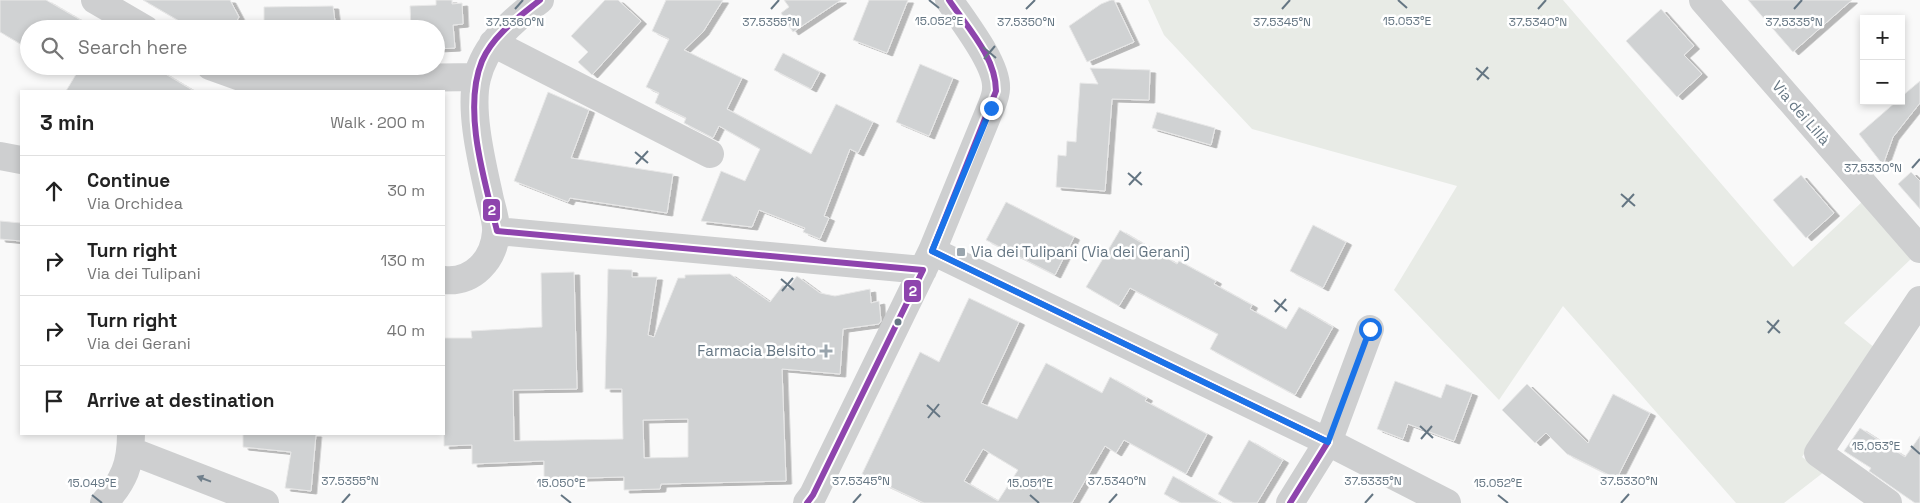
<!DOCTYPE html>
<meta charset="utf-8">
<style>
:root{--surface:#fff;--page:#f6f6f6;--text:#222;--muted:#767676;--line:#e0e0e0}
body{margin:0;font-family:"Space Grotesk",sans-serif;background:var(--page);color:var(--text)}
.controls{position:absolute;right:15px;top:15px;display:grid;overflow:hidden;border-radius:0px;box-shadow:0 2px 8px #0003}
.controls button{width:45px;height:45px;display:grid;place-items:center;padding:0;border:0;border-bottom:1px solid var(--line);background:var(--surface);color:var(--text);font:25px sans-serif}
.stop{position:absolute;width:15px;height:15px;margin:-11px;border:4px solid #1a73e8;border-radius:50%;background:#fff}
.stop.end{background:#1a73e8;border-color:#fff;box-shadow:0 1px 5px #0008}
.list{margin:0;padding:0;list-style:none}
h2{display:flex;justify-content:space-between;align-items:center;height:65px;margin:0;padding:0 20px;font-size:21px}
h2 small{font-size:16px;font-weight:400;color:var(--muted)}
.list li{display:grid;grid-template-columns:32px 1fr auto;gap:15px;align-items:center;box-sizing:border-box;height:70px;padding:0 20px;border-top:1px solid var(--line)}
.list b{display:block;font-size:19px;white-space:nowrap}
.list p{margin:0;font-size:16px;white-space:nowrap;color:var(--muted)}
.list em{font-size:16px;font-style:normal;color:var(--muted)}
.icon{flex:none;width:28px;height:28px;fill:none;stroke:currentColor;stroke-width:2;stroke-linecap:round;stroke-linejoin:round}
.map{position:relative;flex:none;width:1920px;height:503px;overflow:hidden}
.search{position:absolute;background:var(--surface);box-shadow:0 2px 8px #0003;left:20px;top:20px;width:425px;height:55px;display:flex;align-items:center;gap:12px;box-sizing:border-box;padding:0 18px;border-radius:28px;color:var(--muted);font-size:19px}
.panel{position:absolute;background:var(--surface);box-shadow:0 2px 8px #0003;left:20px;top:90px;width:425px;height:345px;border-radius:0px}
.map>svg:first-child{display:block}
.green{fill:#e8ebe6}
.building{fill:#d0d2d3;stroke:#e8e8e8;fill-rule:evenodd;filter:url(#shadow)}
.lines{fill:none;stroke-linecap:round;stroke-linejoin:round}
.minor{stroke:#cecfd0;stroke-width:28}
.bus-1-casing{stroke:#fff;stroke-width:10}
.bus-1{stroke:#8e44ad;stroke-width:6}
.oneway{fill:#707f8b}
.route{stroke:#1a73e8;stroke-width:6}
.ticks{fill:none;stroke:#657683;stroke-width:2}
.poi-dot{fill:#99a4ac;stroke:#fff;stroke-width:2}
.bus-dot{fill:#657683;stroke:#fff;stroke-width:2}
.labels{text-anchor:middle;stroke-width:5;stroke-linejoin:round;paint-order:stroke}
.street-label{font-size:15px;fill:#657683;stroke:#fff}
.poi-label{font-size:15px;fill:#657683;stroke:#fff;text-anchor:start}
.ticks-label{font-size:12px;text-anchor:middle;fill:#657683;stroke:#fff;stroke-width:5;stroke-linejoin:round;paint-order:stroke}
.line-badge{stroke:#fff;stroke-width:2}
.badge-label{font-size:14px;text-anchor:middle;font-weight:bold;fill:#fff}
</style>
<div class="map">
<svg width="1920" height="503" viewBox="0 0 1920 503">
<defs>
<filter id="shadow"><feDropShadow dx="5.5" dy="3" stdDeviation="0" flood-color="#0004"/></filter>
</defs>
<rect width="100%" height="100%" fill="#f9f9f9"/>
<path class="green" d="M1148,0H1563L1793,267L1863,201L1913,257L1844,323L1875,348L1802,457L1824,472L1784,503H1736L1563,306L1499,400L1394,290L1457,186L1252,129L1164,35Z"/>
<path class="building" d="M0,0H46L96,29H29V49L0,32Z
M143,0H230L239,17L232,29H193Z
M436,0H452V4L462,3L463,24L453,25L455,48L436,49V29H411L410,6L436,5Z
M605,0H618L641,21L592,75L578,62L588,52L571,36Z
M666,0H723L703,32L684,50L742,78L727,109L811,154L836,104L873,122L858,153L850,149L824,216L829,218L820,239L803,232L805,228L759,210L752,227L701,221L721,171L745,181L760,149L719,126L713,138L684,123L686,118L655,103L659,93L646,87L669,39L652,31Z
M784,0H841L793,32L781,13L789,7Z
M869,0H908L887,53L853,40Z
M1111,0H1114L1134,42L1087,62L1069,26L1101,4Z
M1748,0H1852L1793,52Z
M333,6L336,29H264V7Z
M1661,9L1694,46L1684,55L1702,74L1677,97L1626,41Z
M783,53L820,72L811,89L774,70Z
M920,64L953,78L929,136L896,122Z
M81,66H152L194,91H66Z
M1090,68L1150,70L1149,100L1112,99L1105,191L1056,187L1058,155L1066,156L1067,141L1076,142L1080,83L1098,84Z
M1920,81V103L1893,137L1883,165L1859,134L1897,101H1901V97Z
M548,92L589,110L571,158L673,174L667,213L570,198L568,202L514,181Z
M1157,112L1215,128L1211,145L1152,128Z
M1911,172L1920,181V209L1898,184Z
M1801,175L1834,213L1806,238L1773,200Z
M1006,202L1074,237L1055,275L986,240Z
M0,221L21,223V241L0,239Z
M1313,225L1346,242L1323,288L1290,271Z
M1120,230L1177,264L1179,261L1216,281L1214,284L1252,305L1250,309L1286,329L1299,307L1333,327L1295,395L1210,349L1218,334L1130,288L1119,306L1086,287Z
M608,269L632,270V277H657L648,335L654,337L678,278H685V275L730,274L770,302L783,285L788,288L797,276L820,293L835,296L870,289L871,303L879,301L881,321L879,324L843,329L840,374L782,369L786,481L661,484L660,489L624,490V477L544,479V461L472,464V445L444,446V338H472L471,331L542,327L541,273L574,272L577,389L513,390L514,441L623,439L622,389H605ZM688,419V457L644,458L643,420Z
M969,298L1019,322L981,403L1017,419L1046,363L1102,393L1110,377L1147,398L1145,401L1207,434L1186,474L1124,440L1116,453L1105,446L1072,503H924L862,474L920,352L939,362ZM983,449L1018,470L998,501L964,481Z
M1395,381L1441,398L1446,384L1472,393L1454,441L1408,424L1403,439L1377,429Z
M1527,384L1588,443L1613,394L1650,413L1619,474L1622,477L1619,480L1567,454L1546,433L1535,443L1502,410Z
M1860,428L1905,457L1920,436V503H1915L1899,492L1869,471L1871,468L1844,451Z
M243,434H316L311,491L285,488L291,452L243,447Z
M1249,440L1283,460L1257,503H1234L1218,494Z
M1173,476L1220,503H1181L1164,494Z"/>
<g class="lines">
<path class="minor" d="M95,0L145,29
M1703,0L1920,249
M493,43L710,154
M210,66L249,80L477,77
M0,156L21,160
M497,231L923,270
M932,251L1328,442L1447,503
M444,280C473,283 494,260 496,232C497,221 491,206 489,195C482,163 469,110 477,78C485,44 513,20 540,0
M131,451L265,503
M104,503C124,481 131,464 131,434
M807,503L813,495L932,251L991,107C993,102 996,95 996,89C998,65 963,21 949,0
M1290,503L1328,442L1370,329
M1888,503L1818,453L1920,300"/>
<g class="bus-1-casing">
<path id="bus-1" d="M540,0C519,17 493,35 482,61C462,110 485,182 497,231L923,270L813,495L807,503
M949,0C967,27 996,57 996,91L932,251L1328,442L1290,503"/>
</g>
<use href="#bus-1" class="bus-1"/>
</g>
<defs><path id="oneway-solid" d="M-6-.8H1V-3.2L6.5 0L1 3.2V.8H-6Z" transform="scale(1.25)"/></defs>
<use class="oneway" href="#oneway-solid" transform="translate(204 479) rotate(-159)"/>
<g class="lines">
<path class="route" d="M991,108L932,251L1328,442L1370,329"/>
</g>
<path class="ticks" d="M929,0L939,8M1398,0L1407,8M515,9L523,0M771,9L779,0M1026,9L1035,0M1282,9L1290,0M1538,9L1546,0M1794,9L1802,0M983,47L996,58M984,59L995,46M1476,68L1489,79M1477,80L1488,67M635,152L648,163M636,164L648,151M1912,168L1920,159M1128,173L1142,185M1129,185L1141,172M1621,194L1635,206M1622,207L1634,194M781,279L794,290M782,291L793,278M1274,300L1287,311M1275,312L1286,299M1767,321L1780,333M1768,333L1779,320M927,405L940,417M928,418L939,404M1420,426L1433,438M1421,439L1432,426M1911,446L1920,454M92,495L102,503M561,495L571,503M1030,495L1039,503M1498,495L1508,503M342,503L350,494M853,503L861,494M1109,503L1117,494M1365,503L1373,494M1621,503L1629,494"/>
<g class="poi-dot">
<rect x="956" y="247" width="10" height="10" rx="2.5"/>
<path d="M823.5 343.5h5v5h5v5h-5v5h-5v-5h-5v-5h5z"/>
</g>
<circle class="bus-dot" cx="898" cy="322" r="4.5"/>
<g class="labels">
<g class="street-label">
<text transform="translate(1801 113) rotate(49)" y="5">Via dei Lillà</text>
</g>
<g class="poi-label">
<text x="971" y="257">Via dei Tulipani (Via dei Gerani)</text>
<text x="816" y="356" text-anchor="end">Farmacia Belsito</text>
</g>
</g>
<g class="ticks-label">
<text x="939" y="25">15.052°E</text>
<text x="1407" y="25">15.053°E</text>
<text x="515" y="26">37.5360°N</text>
<text x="771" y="26">37.5355°N</text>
<text x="1026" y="26">37.5350°N</text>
<text x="1282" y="26">37.5345°N</text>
<text x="1538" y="26">37.5340°N</text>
<text x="1794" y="26">37.5335°N</text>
<text x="1873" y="172">37.5330°N</text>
<text x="1876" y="450">15.053°E</text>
<text x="350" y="485">37.5355°N</text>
<text x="861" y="485">37.5345°N</text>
<text x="1117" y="485">37.5340°N</text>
<text x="1373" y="485">37.5335°N</text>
<text x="1629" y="485">37.5330°N</text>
<text x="92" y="487">15.049°E</text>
<text x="561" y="487">15.050°E</text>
<text x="1030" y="487">15.051°E</text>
<text x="1498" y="487">15.052°E</text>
</g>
<g class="line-badge">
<rect x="482" y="198" width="19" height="24" rx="5" fill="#8e44ad"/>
<rect x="903" y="279" width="19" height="24" rx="5" fill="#8e44ad"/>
</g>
<g class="badge-label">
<text x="492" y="215">2</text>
<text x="913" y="296">2</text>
</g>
</svg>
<div class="controls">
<button>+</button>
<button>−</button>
</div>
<div class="stop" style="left:1370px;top:329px"></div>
<div class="stop end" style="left:991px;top:108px"></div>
<div class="search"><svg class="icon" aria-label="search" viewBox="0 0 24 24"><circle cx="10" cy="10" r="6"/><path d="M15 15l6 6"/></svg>Search here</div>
<section class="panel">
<h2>3 min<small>Walk · 200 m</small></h2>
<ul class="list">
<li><svg class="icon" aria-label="ahead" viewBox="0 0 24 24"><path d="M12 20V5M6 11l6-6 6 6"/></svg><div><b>Continue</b><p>Via Orchidea</p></div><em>30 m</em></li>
<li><svg class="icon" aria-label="right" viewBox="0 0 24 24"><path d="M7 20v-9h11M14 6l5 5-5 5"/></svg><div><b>Turn right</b><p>Via dei Tulipani</p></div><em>130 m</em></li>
<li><svg class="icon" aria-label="right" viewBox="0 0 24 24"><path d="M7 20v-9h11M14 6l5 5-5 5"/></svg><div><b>Turn right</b><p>Via dei Gerani</p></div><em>40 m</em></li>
<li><svg class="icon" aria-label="arrive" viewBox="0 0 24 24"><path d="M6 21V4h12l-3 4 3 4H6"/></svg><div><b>Arrive at destination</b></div></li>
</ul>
</section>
</div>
